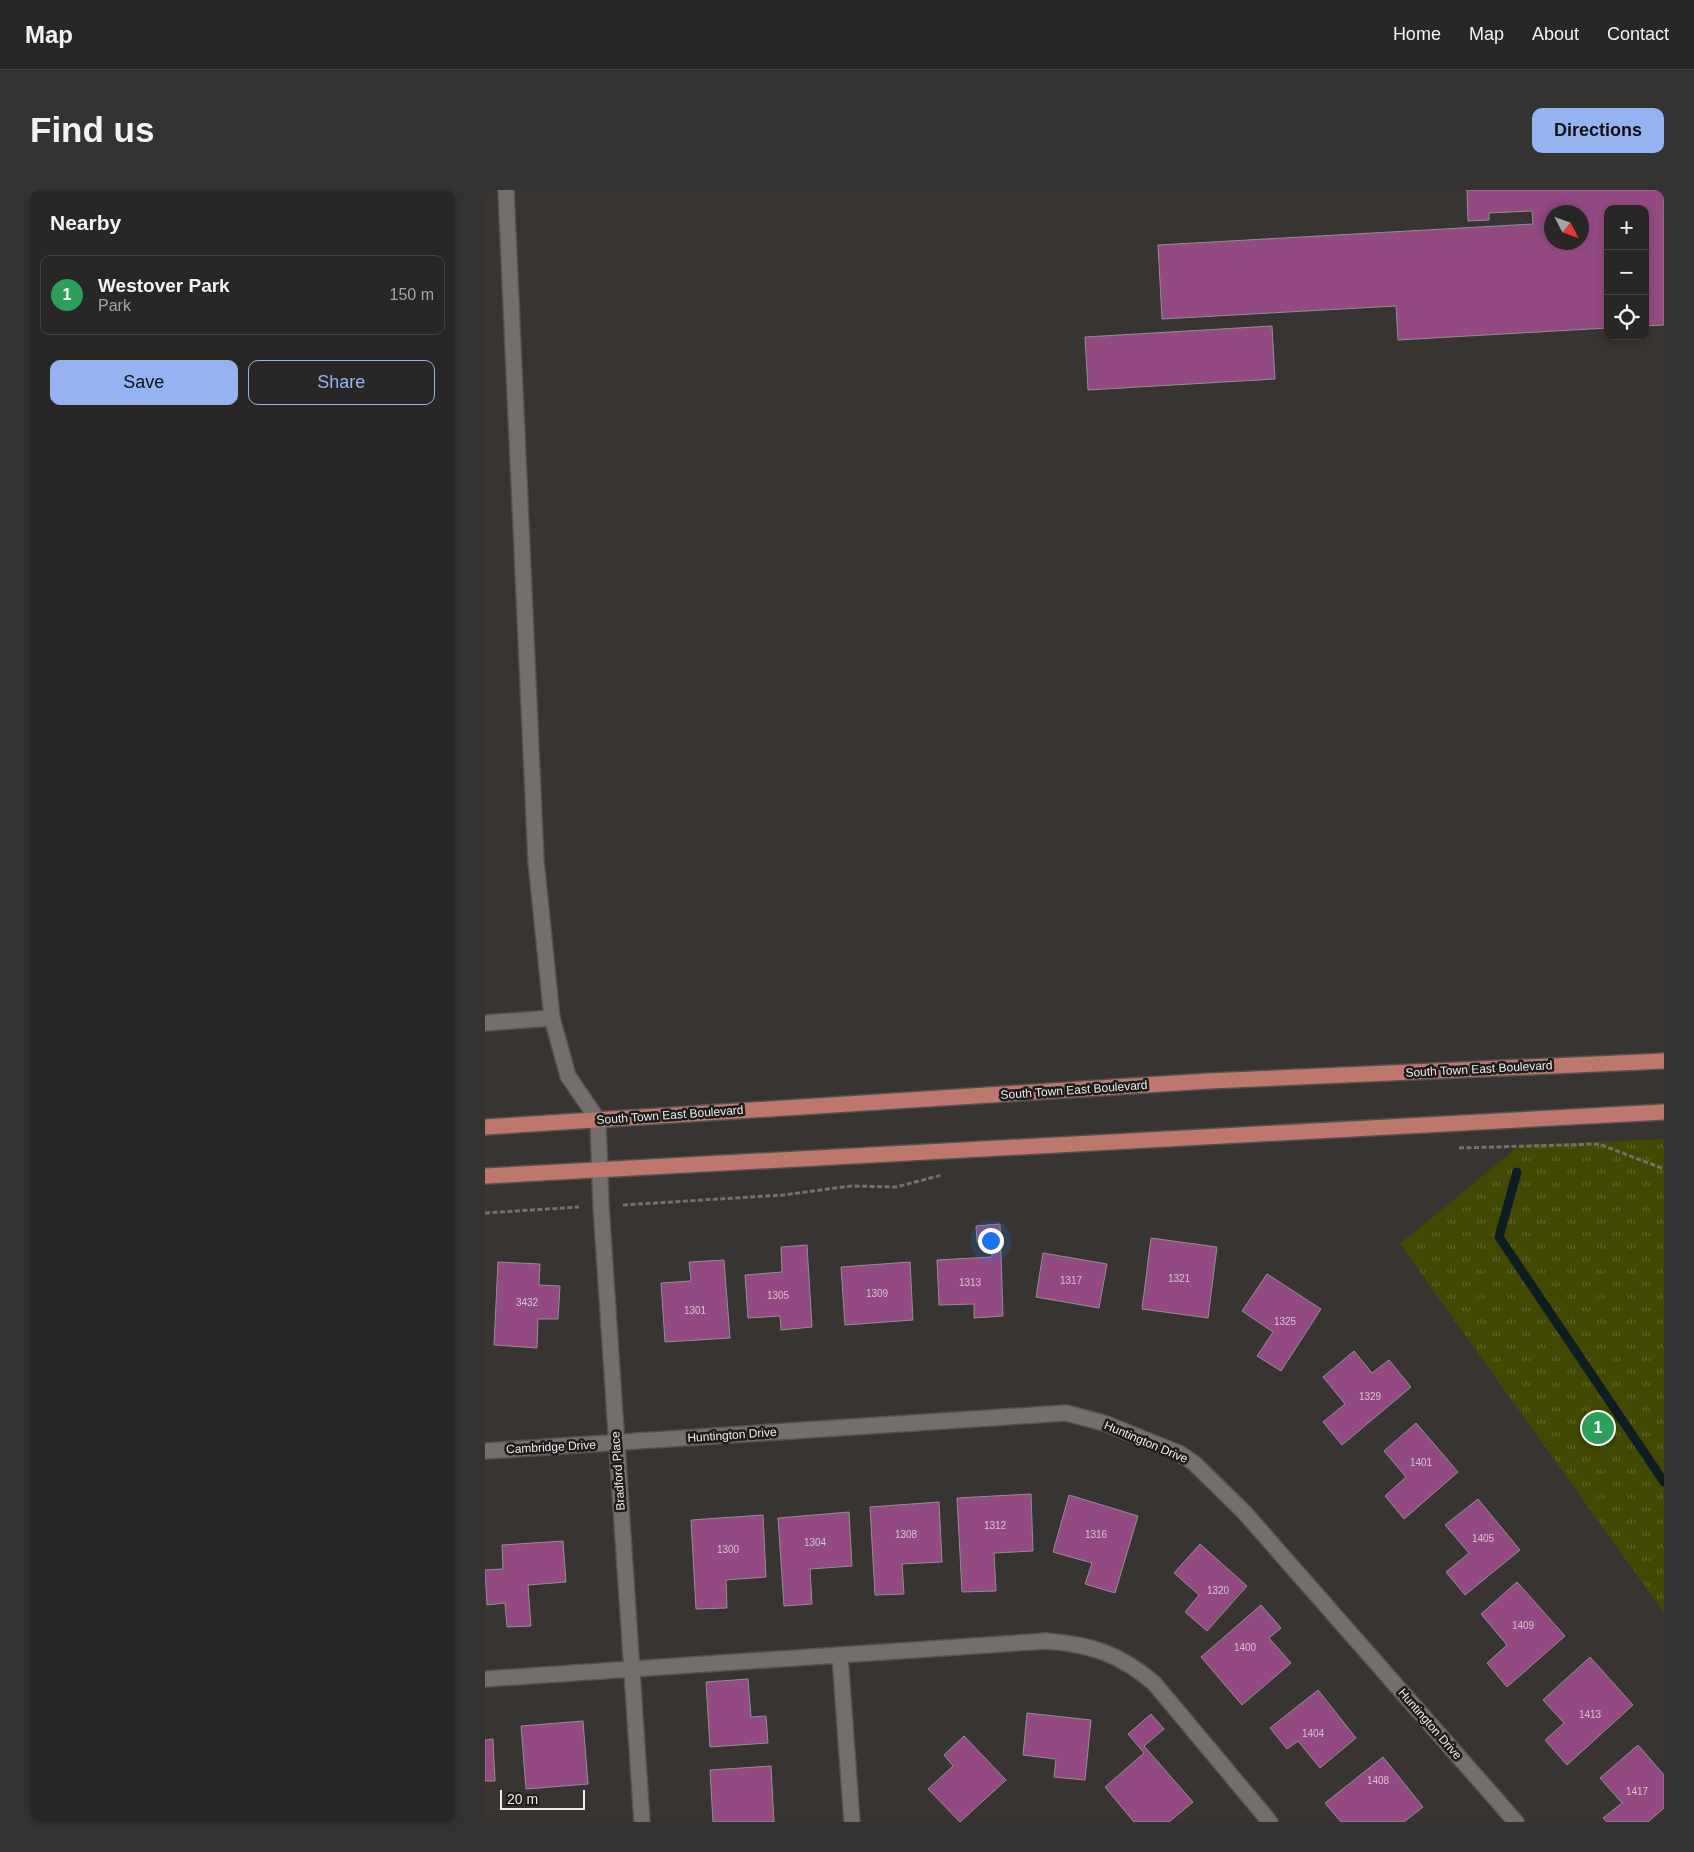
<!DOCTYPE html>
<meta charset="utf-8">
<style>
:root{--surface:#292726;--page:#353332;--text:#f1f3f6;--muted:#a5a5a7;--line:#454443;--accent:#95b2f1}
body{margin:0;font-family:Helvetica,sans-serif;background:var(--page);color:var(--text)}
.controls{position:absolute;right:15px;top:15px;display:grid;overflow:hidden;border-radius:10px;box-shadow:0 2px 8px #0003}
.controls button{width:45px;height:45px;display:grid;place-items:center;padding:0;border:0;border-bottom:1px solid var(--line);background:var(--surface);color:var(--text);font:25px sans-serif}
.compass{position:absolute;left:1059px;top:15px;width:45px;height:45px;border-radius:50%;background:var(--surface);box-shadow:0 2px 8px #0003;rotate:131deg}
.scale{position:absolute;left:15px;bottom:12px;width:85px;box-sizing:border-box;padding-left:5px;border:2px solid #edebe9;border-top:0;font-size:14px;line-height:18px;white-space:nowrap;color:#edebe9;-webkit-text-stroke:4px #1e1c1b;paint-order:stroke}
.you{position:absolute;left:505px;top:1050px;width:18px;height:18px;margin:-12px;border:4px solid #fff;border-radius:50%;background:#1a73e8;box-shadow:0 0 0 8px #1a73e833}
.badge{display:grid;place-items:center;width:32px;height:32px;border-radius:50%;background:var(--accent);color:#fff;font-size:16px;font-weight:700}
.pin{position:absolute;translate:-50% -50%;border:2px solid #fff;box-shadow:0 1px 5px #0006}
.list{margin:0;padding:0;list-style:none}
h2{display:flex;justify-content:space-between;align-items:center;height:65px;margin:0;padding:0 20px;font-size:21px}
h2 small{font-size:16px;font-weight:400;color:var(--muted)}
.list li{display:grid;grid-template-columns:32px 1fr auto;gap:15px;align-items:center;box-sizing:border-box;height:80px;margin:0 10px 10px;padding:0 10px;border:1px solid var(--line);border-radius:10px}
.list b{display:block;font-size:19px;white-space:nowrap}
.list p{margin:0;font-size:16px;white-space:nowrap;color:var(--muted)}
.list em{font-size:16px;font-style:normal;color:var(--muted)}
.actions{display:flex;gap:10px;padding:15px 20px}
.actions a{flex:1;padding:11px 0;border:1px solid var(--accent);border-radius:10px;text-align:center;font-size:18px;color:var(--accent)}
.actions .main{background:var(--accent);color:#111}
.icon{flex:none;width:28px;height:28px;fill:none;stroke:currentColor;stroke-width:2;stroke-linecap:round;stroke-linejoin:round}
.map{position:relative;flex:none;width:1179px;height:1632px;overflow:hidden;border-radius:10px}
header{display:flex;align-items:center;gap:30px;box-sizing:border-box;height:70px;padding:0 25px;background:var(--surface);border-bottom:1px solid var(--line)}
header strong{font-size:24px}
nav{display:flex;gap:28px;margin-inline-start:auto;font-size:18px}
.intro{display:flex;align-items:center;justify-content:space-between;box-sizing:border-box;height:120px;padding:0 30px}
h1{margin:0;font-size:35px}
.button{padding:12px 22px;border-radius:10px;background:var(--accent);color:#111;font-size:18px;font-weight:700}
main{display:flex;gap:30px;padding:0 30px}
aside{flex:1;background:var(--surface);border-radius:10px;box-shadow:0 2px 8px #0003}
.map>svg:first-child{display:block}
.park{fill:url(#park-tufts)}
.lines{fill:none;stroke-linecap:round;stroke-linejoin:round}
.stream{stroke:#0e1d23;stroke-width:9}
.building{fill:#934a82;stroke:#938f91;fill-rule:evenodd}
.minor-casing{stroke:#555250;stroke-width:18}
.major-casing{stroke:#555250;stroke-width:18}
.path{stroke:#73706e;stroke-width:3;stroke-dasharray:5 2.5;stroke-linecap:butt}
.minor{stroke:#726f6c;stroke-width:15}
.major{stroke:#bd776d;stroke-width:15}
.labels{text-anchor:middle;stroke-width:5;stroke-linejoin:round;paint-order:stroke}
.number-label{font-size:10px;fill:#d6c3cf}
.street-label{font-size:12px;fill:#edebe9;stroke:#1e1c1b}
</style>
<header>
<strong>Map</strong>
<nav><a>Home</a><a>Map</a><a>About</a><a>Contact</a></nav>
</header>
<div class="intro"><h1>Find us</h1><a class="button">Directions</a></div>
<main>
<aside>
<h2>Nearby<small></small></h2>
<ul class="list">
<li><span class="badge" style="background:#2e9e5b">1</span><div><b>Westover Park</b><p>Park</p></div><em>150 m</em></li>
</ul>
<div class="actions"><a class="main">Save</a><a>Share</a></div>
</aside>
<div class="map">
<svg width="1179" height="1632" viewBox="0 0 1179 1632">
<defs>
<pattern id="park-tufts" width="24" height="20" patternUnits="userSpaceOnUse" patternTransform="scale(1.25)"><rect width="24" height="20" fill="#424902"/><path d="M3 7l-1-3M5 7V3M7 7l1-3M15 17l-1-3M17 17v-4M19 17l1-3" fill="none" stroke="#5e6327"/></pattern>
</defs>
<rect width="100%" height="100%" fill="#373432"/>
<path class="park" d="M1179,949V1423L915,1054L1035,955Z"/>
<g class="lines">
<path class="stream" d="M1032,982L1014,1047L1179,1292"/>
</g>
<path class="building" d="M982,0H1179V135L1160,136V19H1123V138L913,150L911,116L677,129L673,55L1048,34L1047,21L1004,23V30L983,31ZM1066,22H1096V52H1066Z
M787,136L790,189L603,200L600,147Z
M515,1034L518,1126L489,1128V1114L454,1115L452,1070L507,1067L506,1052H492L491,1036Z
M666,1048L732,1057L723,1128L657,1119Z
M322,1055L327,1137L296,1140L295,1126L263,1128L260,1085L297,1082L296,1057Z
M558,1063L622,1074L614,1118L551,1107Z
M239,1070L245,1148L180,1152L176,1093L206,1091L204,1072Z
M13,1072L55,1074L54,1095L75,1096L73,1129H53L52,1158L9,1155Z
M425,1072L428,1130L360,1135L356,1077Z
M782,1084L836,1119L796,1181L772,1166L788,1142L757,1121Z
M869,1161L887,1183L904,1170L926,1197L857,1255L838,1232L860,1214L838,1187Z
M931,1233L973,1282L919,1329L900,1306L921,1287L899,1261Z
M546,1304L548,1361L509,1363L511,1401L477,1402L472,1308Z
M584,1305L653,1326L630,1403L600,1394L607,1373L568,1362Z
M993,1309L1035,1360L980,1405L961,1382L984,1363L960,1335Z
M454,1312L457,1372L417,1374L419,1404L390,1405L385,1317Z
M364,1322L367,1376L325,1379L327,1414L299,1416L293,1328Z
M278,1325L281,1387L241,1390L242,1418L211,1419L206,1330Z
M78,1351L81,1392L43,1395L46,1436L22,1437L20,1413L2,1415L0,1380L18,1379L17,1355Z
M715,1354L762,1396L722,1441L700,1422L714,1405L689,1383Z
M1032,1392L1080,1446L1022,1497L1002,1473L1022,1455L996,1424Z
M776,1415L796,1438L784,1448L806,1473L757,1515L716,1467Z
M1105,1467L1148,1515L1082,1575L1060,1550L1079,1533L1058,1510Z
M263,1489L266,1527L281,1526L283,1553L225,1557L221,1492Z
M833,1500L871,1548L835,1578L813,1551L802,1559L785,1538Z
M542,1523L606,1530L600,1590L569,1587L571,1569L538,1565Z
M666,1524L679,1539L659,1556L708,1612L684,1632H649L620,1597L659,1563L643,1544Z
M98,1531L103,1594L41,1599L36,1536Z
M479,1546L521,1590L475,1632L443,1599L468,1576L459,1565Z
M8,1549L10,1591H0V1550Z
M1153,1555L1179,1585V1618L1163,1632H1122L1118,1628L1137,1613L1115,1588Z
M898,1567L938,1617L919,1632H856L840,1613Z
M286,1576L289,1632H228L225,1580Z"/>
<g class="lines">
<g class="minor-casing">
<path id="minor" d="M21,0L51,671L67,828L83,886L113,930L116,1016L157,1632
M0,833L67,828
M0,1261L581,1223L619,1233L696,1264L710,1274L759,1322L1031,1632
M355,1466L367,1632
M0,1489L561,1451C605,1454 635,1464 669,1493L785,1632"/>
</g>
<g class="major-casing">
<path id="major" d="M0,937L724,891L1179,871
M0,986L1179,922"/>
</g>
<path class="path" d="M974,958L1114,954L1179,979
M138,1015L298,1005L366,996L411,997L457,985
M0,1023L94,1017"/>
<use href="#minor" class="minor"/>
<use href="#major" class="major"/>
</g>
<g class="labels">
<g class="number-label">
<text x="694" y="1092">1321</text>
<text x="586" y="1094">1317</text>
<text x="485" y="1096">1313</text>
<text x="392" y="1107">1309</text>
<text x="293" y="1109">1305</text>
<text x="42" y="1116">3432</text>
<text x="210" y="1124">1301</text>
<text x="800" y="1135">1325</text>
<text x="885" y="1210">1329</text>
<text x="936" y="1276">1401</text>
<text x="510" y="1339">1312</text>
<text x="421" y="1348">1308</text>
<text x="611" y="1348">1316</text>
<text x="998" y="1352">1405</text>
<text x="330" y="1356">1304</text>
<text x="243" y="1363">1300</text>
<text x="733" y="1404">1320</text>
<text x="1038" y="1439">1409</text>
<text x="760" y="1461">1400</text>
<text x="1105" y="1528">1413</text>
<text x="828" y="1547">1404</text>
<text x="893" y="1594">1408</text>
<text x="1152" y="1605">1417</text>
</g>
<g class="street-label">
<text transform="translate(994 879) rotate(-3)" y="4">South Town East Boulevard</text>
<text transform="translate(589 900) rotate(-4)" y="4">South Town East Boulevard</text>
<text transform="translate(185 925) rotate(-4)" y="4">South Town East Boulevard</text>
<text transform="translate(247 1245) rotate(-4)" y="4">Huntington Drive</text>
<text transform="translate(661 1252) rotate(23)" y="4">Huntington Drive</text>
<text transform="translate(66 1257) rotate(-3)" y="4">Cambridge Drive</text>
<text transform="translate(133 1281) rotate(-94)" y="4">Bradford Place</text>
<text transform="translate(945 1534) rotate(49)" y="4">Huntington Drive</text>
</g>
</g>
</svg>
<div class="controls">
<button>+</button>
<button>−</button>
<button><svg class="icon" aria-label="locate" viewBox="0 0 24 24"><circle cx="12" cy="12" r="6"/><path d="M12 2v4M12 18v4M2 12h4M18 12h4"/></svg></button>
</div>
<svg class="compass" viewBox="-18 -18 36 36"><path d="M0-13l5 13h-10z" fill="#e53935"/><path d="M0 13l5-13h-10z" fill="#a5a5a7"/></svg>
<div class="scale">20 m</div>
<div class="you"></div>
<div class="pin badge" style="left:1113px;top:1238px;background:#2e9e5b">1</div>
</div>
</main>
